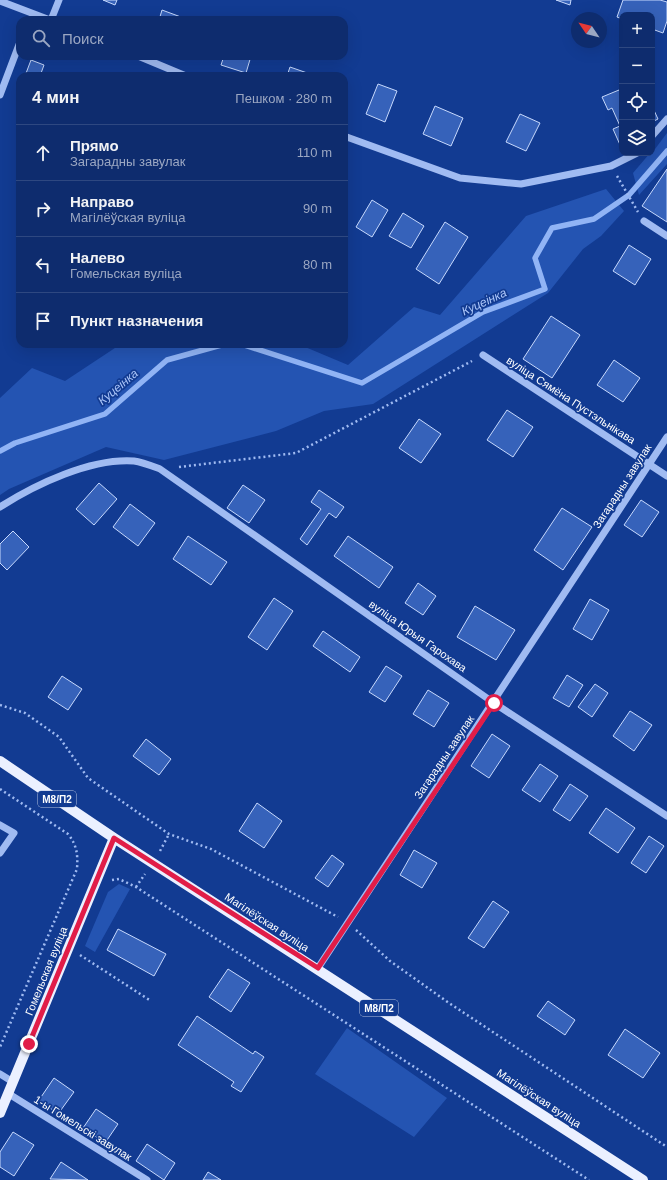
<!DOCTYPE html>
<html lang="ru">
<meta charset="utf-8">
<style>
:root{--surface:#0e2c6e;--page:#1c3876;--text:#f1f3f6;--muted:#9ba7c2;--line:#2e4881}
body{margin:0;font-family:Helvetica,sans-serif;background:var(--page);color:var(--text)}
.controls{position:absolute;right:12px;top:12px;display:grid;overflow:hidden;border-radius:8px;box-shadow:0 4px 16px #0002}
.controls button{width:36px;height:36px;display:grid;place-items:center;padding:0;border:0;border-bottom:1px solid var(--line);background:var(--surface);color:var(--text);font:20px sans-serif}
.compass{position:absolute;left:571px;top:12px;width:36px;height:36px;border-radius:50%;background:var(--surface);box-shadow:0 4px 16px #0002;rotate:305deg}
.stop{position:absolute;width:12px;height:12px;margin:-9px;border:3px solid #e11d48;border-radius:50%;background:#fff}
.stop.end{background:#e11d48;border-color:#fff;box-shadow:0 1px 4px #0008}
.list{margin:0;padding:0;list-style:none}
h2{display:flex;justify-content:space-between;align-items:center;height:52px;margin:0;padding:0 16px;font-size:17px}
h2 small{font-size:13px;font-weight:400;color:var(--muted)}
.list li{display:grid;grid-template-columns:26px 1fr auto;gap:12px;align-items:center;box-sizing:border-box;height:56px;padding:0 16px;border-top:1px solid var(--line)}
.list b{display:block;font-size:15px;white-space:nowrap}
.list p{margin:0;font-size:13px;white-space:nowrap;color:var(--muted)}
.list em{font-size:13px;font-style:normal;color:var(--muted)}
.icon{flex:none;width:22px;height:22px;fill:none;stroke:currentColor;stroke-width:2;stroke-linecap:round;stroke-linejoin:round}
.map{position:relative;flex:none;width:667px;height:1180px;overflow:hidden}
.search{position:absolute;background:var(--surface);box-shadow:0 4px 16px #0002;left:16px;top:16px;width:332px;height:44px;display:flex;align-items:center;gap:10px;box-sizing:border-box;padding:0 14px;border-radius:12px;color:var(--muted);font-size:15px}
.panel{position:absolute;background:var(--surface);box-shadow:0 4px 16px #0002;left:16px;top:72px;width:332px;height:276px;border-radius:12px}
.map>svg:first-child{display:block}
.green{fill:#2454b2}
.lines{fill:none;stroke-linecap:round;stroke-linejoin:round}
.stream{stroke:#91b4f5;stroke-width:5.5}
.building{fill:#3662ba;stroke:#c7d9fd}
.path{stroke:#a0bbf2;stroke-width:2.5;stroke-dasharray:2 3;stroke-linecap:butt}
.minor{stroke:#a0bbf2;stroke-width:7}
.major{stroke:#ebf0ff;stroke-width:10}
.route{stroke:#e11d48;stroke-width:5}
.labels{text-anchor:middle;stroke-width:3.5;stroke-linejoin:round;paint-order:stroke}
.shield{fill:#123b92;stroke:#b8c4de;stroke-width:1}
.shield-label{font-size:10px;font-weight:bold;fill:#fff}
.street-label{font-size:11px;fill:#fff;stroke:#123b92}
.water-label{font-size:12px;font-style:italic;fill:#acc6f9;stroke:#123b92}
</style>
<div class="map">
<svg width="667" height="1180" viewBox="0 0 667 1180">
<rect width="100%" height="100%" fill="#123b92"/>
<path class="green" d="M667,133V164L639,195L633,173L650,153H652Z
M606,189L624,211L601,236L583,249L548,293L373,404L324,411L276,431L164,460L106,447L9,489L0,495V398L32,368L65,381L121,344H298L348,365L414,307L440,315L526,216Z
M119,884L130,889L95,952L85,946L108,892Z
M347,1028L447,1098L414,1137L315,1074Z"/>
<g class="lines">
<path class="stream" d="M241,344L362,383L483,312L545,289L535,258L552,228L594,219L629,195L667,151
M0,451L15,443L105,414L167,360L225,344"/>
</g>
<path class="building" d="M103,0H117L115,5Z
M556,0H571L570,5Z
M623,0H660L667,2V21L663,33L652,29V15H622V19L617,17Z
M162,10L189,20H159Z
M224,56H251L246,73L221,65Z
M31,60L44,65L40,76H25Z
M290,67L313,75L312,76H287Z
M378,84L397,91L385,122L366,114Z
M619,90L622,96L621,147L613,129L620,126L612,108L608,110L602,97Z
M435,106L463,118L451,146L423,134Z
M652,106L658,119L652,122Z
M520,114L540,123L526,151L506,142Z
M667,169V222L642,206Z
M372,200L388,210L372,237L356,227Z
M403,213L424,226L411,248L389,236Z
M445,222L468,237L439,284L416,269Z
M629,245L651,259L635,285L613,271Z
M551,316L580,335L552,378L523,359Z
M614,360L640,378L623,402L597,385Z
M507,410L533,427L513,457L487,440Z
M419,419L441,434L421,463L399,448Z
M99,483L117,499L94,525L76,509Z
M243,485L265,500L249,523L227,508Z
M319,490L344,507L336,518L329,513L307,545L300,539L321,509L311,502Z
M641,500L659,512L642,537L624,525Z
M130,504L155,523L138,546L113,527Z
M562,508L592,527L563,570L534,550Z
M13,531L29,547L7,570L0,563V544Z
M188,536L227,562L211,585L173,559Z
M348,536L393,567L379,588L334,556Z
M418,583L436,596L423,615L405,603Z
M274,598L293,611L267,650L248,637Z
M590,599L609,610L592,640L573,629Z
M475,606L515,630L496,660L457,637Z
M323,631L360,657L350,672L313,646Z
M386,666L402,676L385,702L369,692Z
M567,675L583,685L569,707L553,698Z
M62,676L82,689L68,710L48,697Z
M595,684L608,693L592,717L578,707Z
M428,690L449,703L434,727L413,714Z
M630,711L652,725L634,751L613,736Z
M492,734L510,746L489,778L471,766Z
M146,739L171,759L159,775L133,756Z
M540,764L558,776L540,802L522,790Z
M570,784L588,796L570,821L553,810Z
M257,803L282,821L264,848L239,831Z
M606,808L635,828L618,853L589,833Z
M649,836L664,846L646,873L631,863Z
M414,850L437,863L422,888L400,875Z
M332,855L344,864L328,887L315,878Z
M493,901L509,912L484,948L468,938Z
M118,929L166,954L154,976L107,950Z
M228,969L250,983L231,1012L209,997Z
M548,1001L575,1020L565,1035L537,1016Z
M197,1016L253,1054L255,1051L264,1057L241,1092L231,1086L234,1082L178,1045Z
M625,1029L660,1053L643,1078L608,1055Z
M54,1078L74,1092L58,1114L39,1100Z
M96,1109L118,1124L105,1143L83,1128Z
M13,1132L34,1145L14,1176L0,1167V1152Z
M147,1144L175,1163L164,1180L136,1161Z
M61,1162L88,1180L50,1179Z
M208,1172L221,1180H203Z"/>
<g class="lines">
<path class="path" d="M617,176L638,212
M179,467L296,453L472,361
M0,705L25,713L59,737L88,778L169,834L211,849L338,917
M0,789L68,834C77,845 78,855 77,869L0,1047
M160,851L169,834
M112,880L119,879L136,887L589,1180
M136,887L145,874
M356,930L390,961L449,1003L667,1147
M80,955L151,1001"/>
<path class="minor" d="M0,1L50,20
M51,20L59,0
M138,56L186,76
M0,95L20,42
M344,136L460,178L521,184L611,166L637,153
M652,136L667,119
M644,221L667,236
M483,355L667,476
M0,507C36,484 91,458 134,461C142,462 152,466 160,469L494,703L667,816
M0,825L14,833L0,853
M318,968L667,437
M0,1074L13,1082
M9,1094L147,1180"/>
<path class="major" d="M0,761L114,838L643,1180
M0,1113L114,838"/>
</g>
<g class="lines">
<path class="route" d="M29,1044L114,838L318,968L494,703"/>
</g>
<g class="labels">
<g class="shield">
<rect x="38" y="791" width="38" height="16" rx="3"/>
<rect x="360" y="1000" width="38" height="16" rx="3"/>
</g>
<g class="shield-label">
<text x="57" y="803">М8/П2</text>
<text x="379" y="1012">М8/П2</text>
</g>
<g class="street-label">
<text transform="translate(571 400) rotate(33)" y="4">вуліца Сямёна Пустэльнікава</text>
<text transform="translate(622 486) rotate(-57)" y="4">Загарадны завулак</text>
<text transform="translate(418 636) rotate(35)" y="4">вуліца Юрыя Гарохава</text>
<text transform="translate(444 757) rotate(-56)" y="4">Загарадны завулак</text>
<text transform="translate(267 922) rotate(33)" y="4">Магілёўская вуліца</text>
<text transform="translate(46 971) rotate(-68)" y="4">Гомельская вуліца</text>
<text transform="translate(539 1098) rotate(33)" y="4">Магілёўская вуліца</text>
<text transform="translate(83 1128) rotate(32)" y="4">1-ы Гомельскі завулак</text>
</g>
<g class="water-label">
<text transform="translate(484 302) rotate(-25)" y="4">Куцеінка</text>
<text transform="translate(118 387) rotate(-40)" y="4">Куцеінка</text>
</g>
</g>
</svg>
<div class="controls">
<button>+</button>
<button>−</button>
<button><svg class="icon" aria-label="locate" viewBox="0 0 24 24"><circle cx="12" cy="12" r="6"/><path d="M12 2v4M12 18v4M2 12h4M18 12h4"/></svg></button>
<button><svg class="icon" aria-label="layers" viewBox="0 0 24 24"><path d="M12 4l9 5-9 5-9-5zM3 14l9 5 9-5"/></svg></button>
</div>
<svg class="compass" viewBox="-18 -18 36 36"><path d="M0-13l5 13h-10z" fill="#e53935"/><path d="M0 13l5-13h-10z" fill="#9ba7c2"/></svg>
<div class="stop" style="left:494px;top:703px"></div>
<div class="stop end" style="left:29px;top:1044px"></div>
<div class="search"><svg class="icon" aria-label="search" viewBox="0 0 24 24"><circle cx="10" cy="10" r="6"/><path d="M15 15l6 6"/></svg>Поиск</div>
<section class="panel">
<h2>4 мин<small>Пешком · 280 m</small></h2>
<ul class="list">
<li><svg class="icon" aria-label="ahead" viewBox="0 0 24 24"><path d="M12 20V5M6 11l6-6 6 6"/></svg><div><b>Прямо</b><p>Загарадны завулак</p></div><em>110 m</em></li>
<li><svg class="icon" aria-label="right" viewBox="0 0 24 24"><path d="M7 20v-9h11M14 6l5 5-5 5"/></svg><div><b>Направо</b><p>Магілёўская вуліца</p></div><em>90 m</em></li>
<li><svg class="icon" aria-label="left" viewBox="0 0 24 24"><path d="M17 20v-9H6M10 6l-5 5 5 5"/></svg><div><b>Налево</b><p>Гомельская вуліца</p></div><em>80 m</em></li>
<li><svg class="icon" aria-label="arrive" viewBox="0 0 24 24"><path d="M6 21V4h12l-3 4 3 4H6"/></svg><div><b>Пункт назначения</b></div></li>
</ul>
</section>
</div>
